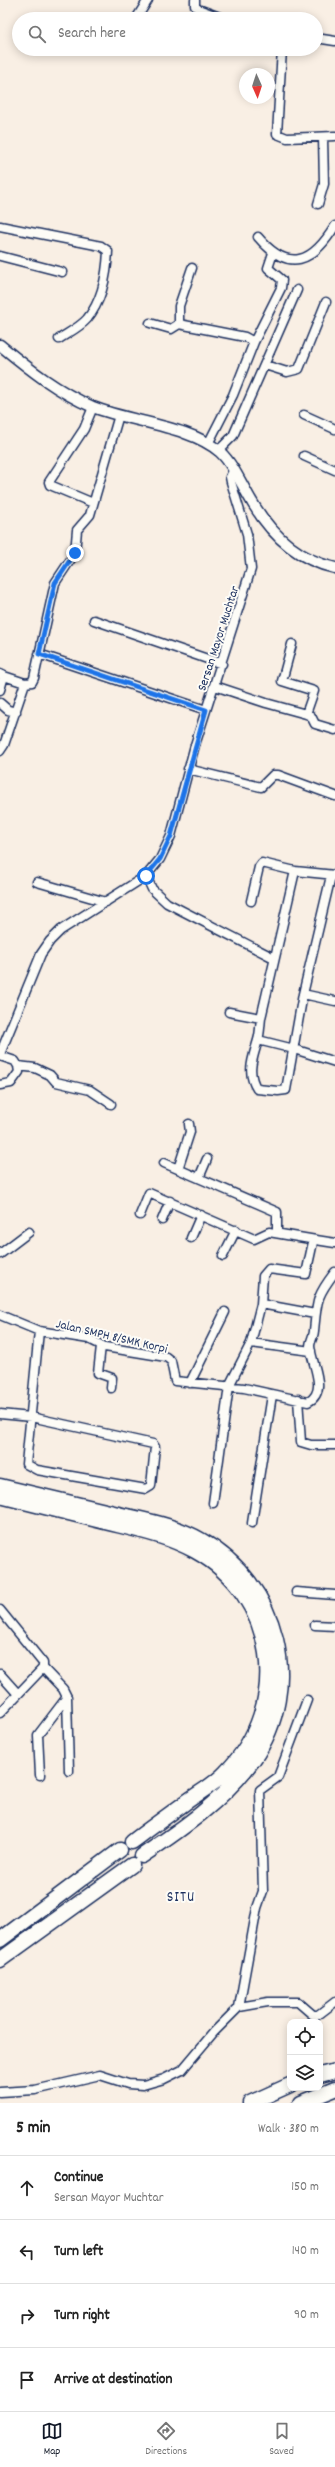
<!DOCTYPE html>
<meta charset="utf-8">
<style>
:root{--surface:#fff;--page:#f6f6f6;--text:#222;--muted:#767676;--line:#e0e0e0;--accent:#111827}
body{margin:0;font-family:Dekko,sans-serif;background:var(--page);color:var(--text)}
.controls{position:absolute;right:12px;bottom:12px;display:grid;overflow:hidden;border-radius:8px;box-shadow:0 2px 10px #0003}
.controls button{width:36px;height:36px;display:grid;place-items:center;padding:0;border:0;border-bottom:1px solid var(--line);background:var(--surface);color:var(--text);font:20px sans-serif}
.compass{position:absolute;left:239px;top:68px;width:36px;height:36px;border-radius:50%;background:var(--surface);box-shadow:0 2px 10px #0003;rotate:177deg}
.stop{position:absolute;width:12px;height:12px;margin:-9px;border:3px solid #1a73e8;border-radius:50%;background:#fff}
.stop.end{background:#1a73e8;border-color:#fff;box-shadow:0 1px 4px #0008}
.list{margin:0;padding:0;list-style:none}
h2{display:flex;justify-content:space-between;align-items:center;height:52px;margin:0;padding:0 16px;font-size:17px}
h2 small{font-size:13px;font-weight:400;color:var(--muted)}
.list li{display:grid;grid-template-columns:26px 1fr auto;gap:12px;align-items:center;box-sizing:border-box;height:64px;padding:0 16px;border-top:1px solid var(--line)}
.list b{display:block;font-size:15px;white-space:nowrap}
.list p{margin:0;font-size:13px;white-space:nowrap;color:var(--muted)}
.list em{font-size:13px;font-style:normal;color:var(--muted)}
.icon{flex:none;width:22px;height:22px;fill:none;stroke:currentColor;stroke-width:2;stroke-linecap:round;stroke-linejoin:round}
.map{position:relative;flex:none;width:335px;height:2103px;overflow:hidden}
.search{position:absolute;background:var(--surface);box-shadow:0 2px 10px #0003;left:12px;right:12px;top:12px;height:44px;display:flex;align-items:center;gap:10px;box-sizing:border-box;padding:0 14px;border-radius:22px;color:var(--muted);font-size:15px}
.sheet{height:308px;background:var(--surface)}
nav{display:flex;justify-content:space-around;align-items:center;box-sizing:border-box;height:56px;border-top:1px solid var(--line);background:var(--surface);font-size:11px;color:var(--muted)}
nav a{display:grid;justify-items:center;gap:2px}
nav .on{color:var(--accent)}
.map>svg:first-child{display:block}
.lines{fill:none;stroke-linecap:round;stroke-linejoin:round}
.minor-casing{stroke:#1b2f5e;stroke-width:11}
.tertiary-casing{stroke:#1b2f5e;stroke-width:13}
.motorway-casing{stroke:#1b2f5e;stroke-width:17}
.minor{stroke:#fdfcf7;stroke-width:8}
.tertiary{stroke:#fdfcf7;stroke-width:10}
.motorway{stroke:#fdfcf7;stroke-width:14}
.route{stroke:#1a73e8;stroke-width:5}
.labels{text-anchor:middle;stroke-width:4;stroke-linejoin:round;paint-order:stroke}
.street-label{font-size:13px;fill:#1b2f5e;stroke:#fdfcf7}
.quarter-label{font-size:15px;letter-spacing:1px;fill:#1b2f5e;stroke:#fdfcf7}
</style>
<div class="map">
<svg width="335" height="2103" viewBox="0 0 335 2103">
<rect width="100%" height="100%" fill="#f9efe4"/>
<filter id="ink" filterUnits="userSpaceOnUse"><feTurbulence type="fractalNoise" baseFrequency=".025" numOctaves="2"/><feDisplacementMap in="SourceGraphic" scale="8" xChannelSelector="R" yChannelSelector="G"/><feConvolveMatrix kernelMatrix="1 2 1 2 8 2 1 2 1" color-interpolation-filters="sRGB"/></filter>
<g filter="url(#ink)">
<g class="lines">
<g class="minor-casing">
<path id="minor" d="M195,0V6L198,9L225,19
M136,19L148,0
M316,38L335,41
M282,49L277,134L287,138L335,136
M318,204L324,184L323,137
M0,226L101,246L108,251C107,274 102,301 87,319C80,327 68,333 59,339
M258,237C289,274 313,262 335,226
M0,256L62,272
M192,268L179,306V324L245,337L254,342L233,395L208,444
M150,323L171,329L179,324
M254,342L281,288L282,280L268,268L273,253
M265,365L287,372L299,369L326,302
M93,407L84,429L49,482L50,485L93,503
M304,415L335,429
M218,451L233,436L297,290
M304,456L335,470
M94,620L222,664
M292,644L282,681L314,691L306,714
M39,654L206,710
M0,674L4,676L0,690
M4,676L25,683L32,682L34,678L55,583L75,553L77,530L90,515L119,415
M215,686L266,703L306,714L311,716L315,724L335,730
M0,703L8,710L16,712
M0,751L4,745L25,683
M188,769L261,787L273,775H278L335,796
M335,875L295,871L261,1018C260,1026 260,1034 258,1040C253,1058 246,1072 257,1089L278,1091L286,1090L303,994L335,1001
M146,876L152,889L167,903L274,958
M37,882L106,902
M251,901L259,867L262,863L295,871
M303,994L331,876
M229,1012L261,1018
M258,1040L294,1049L335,1062
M0,1054L41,954L50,941L61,930L146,876L160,859L171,836L195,745L251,569L247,534L231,482L230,477L233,471
M0,1056L15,1061L18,1066L35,1068L50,1075L56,1082L90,1090L111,1104
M0,1085L11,1083L19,1072L18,1066
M164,1163L277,1212V1233
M178,1169L190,1132L189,1124
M199,1178L207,1159
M140,1215L149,1193L254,1239L269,1232L316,1240
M162,1220L170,1201
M191,1238L201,1215
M0,1254L29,1232
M223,1256L236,1230
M261,1304L315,1314
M0,1315L39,1331L89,1339L105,1347L166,1357L171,1361L175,1381L244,1388L308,1402C329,1391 311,1363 310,1346C310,1341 314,1336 314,1331C317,1300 316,1297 335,1272
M251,1343L311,1351
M101,1346L98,1373L112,1378L111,1388
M190,1383L225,1312
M298,1399L301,1442L311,1445H335
M0,1414L31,1417L153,1444L155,1447L151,1486L146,1489L37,1470L26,1464L39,1331
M213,1503L229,1386L251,1343L261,1304L263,1276L269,1269L306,1274L313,1242L316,1240L335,1243
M252,1523L272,1395
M296,1592L335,1595
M0,1610L43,1663V1668L63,1689L67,1697L69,1771
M315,1625L335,1626
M0,1674L17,1693
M0,1713L43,1668
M40,1775L38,1735L67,1697
M239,2007L257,1908L263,1891L260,1790L278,1777L307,1700
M0,2092L35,2090L100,2075L128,2084L143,2085L164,2079L182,2070L214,2032L239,2007L268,2002H298L313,2015H318L335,2002"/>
</g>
<g class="tertiary-casing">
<path id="tertiary" d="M0,345C29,369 58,392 93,407C130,422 191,426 220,452C232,463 240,481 248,495C267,530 295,559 335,568"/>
</g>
<g class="motorway-casing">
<path id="motorway" d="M0,1486C38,1495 76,1504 114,1513C143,1520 175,1525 201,1540C279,1583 305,1686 253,1760C224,1800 182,1829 142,1856
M0,1496C36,1505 72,1514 109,1523C138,1530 168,1536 195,1551C277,1596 292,1705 226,1772C214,1785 198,1793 185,1803C167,1816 149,1829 132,1842
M0,1940L120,1850
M0,1960L132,1865
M320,2075L335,2071
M250,2103L290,2085
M300,2103L335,2089"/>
</g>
<use href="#minor" class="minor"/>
<use href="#tertiary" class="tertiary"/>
<use href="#motorway" class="motorway"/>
</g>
</g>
<g class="lines" filter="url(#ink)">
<path class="route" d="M75,553L55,583L39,654L206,710L171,836L160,859L146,876"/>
</g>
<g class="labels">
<g class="street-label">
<text transform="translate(217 638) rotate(-72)" y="5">Sersan Mayor Muchtar</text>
<text transform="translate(112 1335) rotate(13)" y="5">Jalan SMPH 8/SMK Korpi</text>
</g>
<g class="quarter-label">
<text x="181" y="1901">SITU</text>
</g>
</g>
</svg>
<div class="controls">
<button><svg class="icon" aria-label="locate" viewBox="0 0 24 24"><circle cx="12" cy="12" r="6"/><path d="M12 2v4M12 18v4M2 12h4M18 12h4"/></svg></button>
<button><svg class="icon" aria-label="layers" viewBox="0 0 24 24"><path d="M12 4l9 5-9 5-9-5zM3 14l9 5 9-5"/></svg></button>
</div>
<svg class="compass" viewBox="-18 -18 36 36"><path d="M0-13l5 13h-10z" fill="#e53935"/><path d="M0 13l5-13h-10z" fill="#767676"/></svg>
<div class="stop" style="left:146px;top:876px"></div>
<div class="stop end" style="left:75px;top:553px"></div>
<div class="search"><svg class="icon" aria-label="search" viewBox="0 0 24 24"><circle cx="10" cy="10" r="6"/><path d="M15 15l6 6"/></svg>Search here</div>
</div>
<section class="sheet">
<h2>5 min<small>Walk · 380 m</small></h2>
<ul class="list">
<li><svg class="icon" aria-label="ahead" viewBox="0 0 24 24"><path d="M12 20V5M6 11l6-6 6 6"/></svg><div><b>Continue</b><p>Sersan Mayor Muchtar</p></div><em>150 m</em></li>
<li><svg class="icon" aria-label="left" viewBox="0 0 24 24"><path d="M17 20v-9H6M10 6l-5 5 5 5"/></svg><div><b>Turn left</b></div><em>140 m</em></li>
<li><svg class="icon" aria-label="right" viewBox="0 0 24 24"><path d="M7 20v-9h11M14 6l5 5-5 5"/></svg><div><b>Turn right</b></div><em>90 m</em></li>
<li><svg class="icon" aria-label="arrive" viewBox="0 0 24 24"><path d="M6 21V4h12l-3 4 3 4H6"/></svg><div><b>Arrive at destination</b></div></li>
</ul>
</section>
<nav>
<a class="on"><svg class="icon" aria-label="map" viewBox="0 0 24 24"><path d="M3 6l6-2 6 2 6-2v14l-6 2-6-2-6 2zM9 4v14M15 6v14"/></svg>Map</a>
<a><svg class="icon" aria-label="directions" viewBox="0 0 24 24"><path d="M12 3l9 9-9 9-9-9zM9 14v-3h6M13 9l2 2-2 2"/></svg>Directions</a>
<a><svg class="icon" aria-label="saved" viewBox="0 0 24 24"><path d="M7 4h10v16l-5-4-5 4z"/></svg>Saved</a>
</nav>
